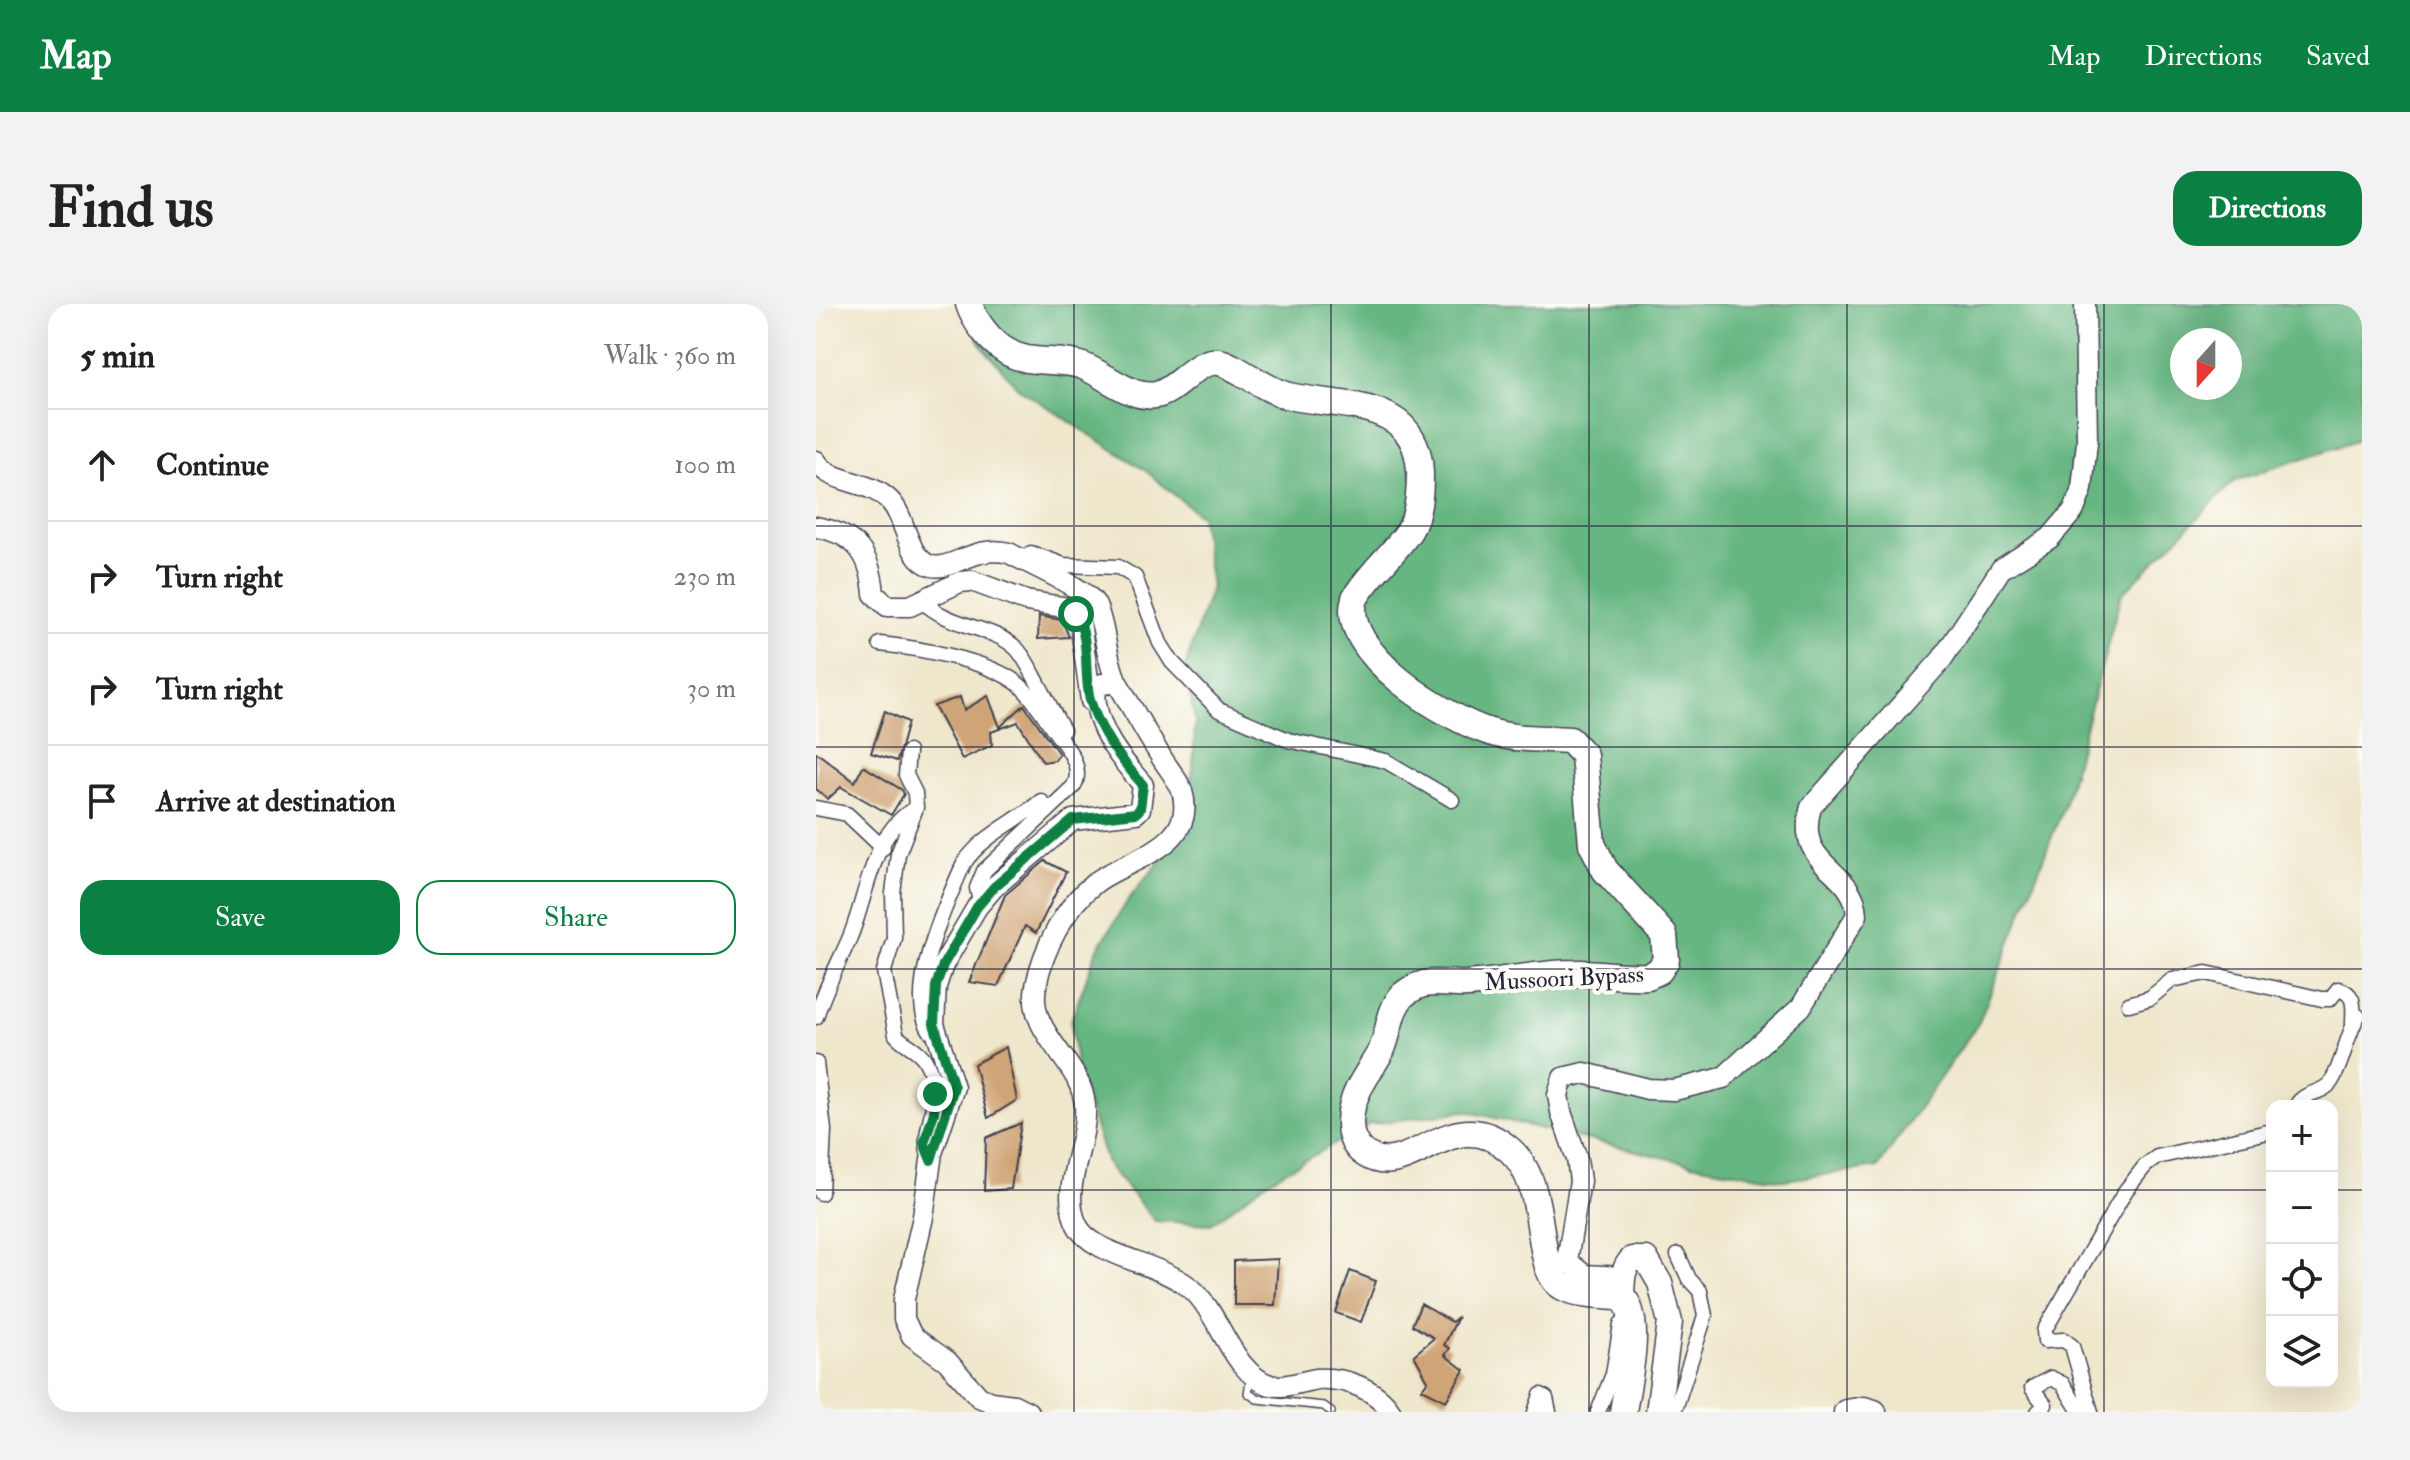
<!DOCTYPE html>
<meta charset="utf-8">
<style>
:root{--surface:#fff;--page:#f2f2f2;--text:#222;--muted:#767676;--line:#e0e0e0;--accent:#0b8043}
body{margin:0;font-family:"IM FELL Double Pica",serif;background:var(--page);color:var(--text)}
.controls{position:absolute;right:24px;bottom:24px;display:grid;overflow:hidden;border-radius:16px;box-shadow:0 8px 32px #0002}
.controls button{width:72px;height:72px;display:grid;place-items:center;padding:0;border:0;border-bottom:2px solid var(--line);background:var(--surface);color:var(--text);font:40px sans-serif}
.compass{position:absolute;left:1354px;top:24px;width:72px;height:72px;border-radius:50%;background:var(--surface);box-shadow:0 8px 32px #0002;rotate:201deg}
.stop{position:absolute;width:24px;height:24px;margin:-18px;border:6px solid #0b8043;border-radius:50%;background:#fff}
.stop.end{background:#0b8043;border-color:#fff;box-shadow:0 2px 8px #0008}
.list{margin:0;padding:0;list-style:none}
h2{display:flex;justify-content:space-between;align-items:center;height:104px;margin:0;padding:0 32px;font-size:34px}
h2 small{font-size:26px;font-weight:400;color:var(--muted)}
.list li{display:grid;grid-template-columns:52px 1fr auto;gap:24px;align-items:center;box-sizing:border-box;height:112px;padding:0 32px;border-top:2px solid var(--line)}
.list b{display:block;font-size:30px;white-space:nowrap}
.list em{font-size:26px;font-style:normal;color:var(--muted)}
.actions{display:flex;gap:16px;padding:24px 32px}
.actions a{flex:1;padding:18px 0;border:2px solid var(--accent);border-radius:24px;text-align:center;font-size:28px;color:var(--accent)}
.actions .main{background:var(--accent);color:#fff}
.icon{flex:none;width:44px;height:44px;fill:none;stroke:currentColor;stroke-width:2;stroke-linecap:round;stroke-linejoin:round}
.map{position:relative;flex:none;width:1546px;height:1108px;overflow:hidden;border-radius:24px}
header{display:flex;align-items:center;gap:48px;box-sizing:border-box;height:112px;padding:0 40px;background:var(--accent);color:#fff}
header strong{font-size:38px}
nav{display:flex;gap:44px;margin-inline-start:auto;font-size:28px}
.intro{display:flex;align-items:center;justify-content:space-between;box-sizing:border-box;height:192px;padding:0 48px}
h1{margin:0;font-size:56px}
.button{padding:20px 36px;border-radius:24px;background:var(--accent);color:#fff;font-size:28px;font-weight:700}
main{display:flex;gap:48px;padding:0 48px}
aside{flex:1;background:var(--surface);border-radius:24px;box-shadow:0 8px 32px #0002}
.map>svg:first-child{display:block}
.forest{fill:#66b681;stroke:#446c5e;stroke-width:2;fill-rule:evenodd}
.building{fill:#cfa476}
.lines{fill:none;stroke-linecap:round;stroke-linejoin:round}
.lane-casing{stroke:#414051;stroke-width:10}
.street-casing{stroke:#414051;stroke-width:17}
.secondary-casing{stroke:#414051;stroke-width:23}
.primary-casing{stroke:#414051;stroke-width:27}
.highway-casing{stroke:#414051;stroke-width:29}
.lane{stroke:#fff;stroke-width:7}
.street{stroke:#fff;stroke-width:14}
.secondary{stroke:#fff;stroke-width:20}
.primary{stroke:#fff;stroke-width:24}
.highway{stroke:#fff;stroke-width:26}
.route{stroke:#0b8043;stroke-width:10}
.grid{fill:none;stroke:#22223b;stroke-width:2;stroke-opacity:0.55}
.labels{text-anchor:middle;stroke-width:8;stroke-linejoin:round;paint-order:stroke}
.street-label{font-size:24px;fill:#22223b;stroke:#fdfcf7}
</style>
<header>
<strong>Map</strong>
<nav><a>Map</a><a>Directions</a><a>Saved</a></nav>
</header>
<div class="intro"><h1>Find us</h1><a class="button">Directions</a></div>
<main>
<aside>
<h2>5 min<small>Walk · 360 m</small></h2>
<ul class="list">
<li><svg class="icon" aria-label="ahead" viewBox="0 0 24 24"><path d="M12 20V5M6 11l6-6 6 6"/></svg><div><b>Continue</b></div><em>100 m</em></li>
<li><svg class="icon" aria-label="right" viewBox="0 0 24 24"><path d="M7 20v-9h11M14 6l5 5-5 5"/></svg><div><b>Turn right</b></div><em>230 m</em></li>
<li><svg class="icon" aria-label="right" viewBox="0 0 24 24"><path d="M7 20v-9h11M14 6l5 5-5 5"/></svg><div><b>Turn right</b></div><em>30 m</em></li>
<li><svg class="icon" aria-label="arrive" viewBox="0 0 24 24"><path d="M6 21V4h12l-3 4 3 4H6"/></svg><div><b>Arrive at destination</b></div></li>
</ul>
<div class="actions"><a class="main">Save</a><a>Share</a></div>
</aside>
<div class="map">
<svg width="1546" height="1108" viewBox="0 0 1546 1108">
<rect width="100%" height="100%" fill="#fdfcf7"/>
<filter id="ink" filterUnits="userSpaceOnUse"><feTurbulence type="fractalNoise" baseFrequency=".0125" numOctaves="2"/><feDisplacementMap in="SourceGraphic" scale="16" xChannelSelector="R" yChannelSelector="G"/><feConvolveMatrix kernelMatrix="1 2 1 2 8 2 1 2 1" color-interpolation-filters="sRGB"/></filter>
<filter id="wash" filterUnits="userSpaceOnUse"><feTurbulence type="fractalNoise" baseFrequency=".006" numOctaves="4" result="noise"/><feDisplacementMap in="SourceGraphic" scale="32" xChannelSelector="R" yChannelSelector="G"/><feGaussianBlur stdDeviation="1.8" result="paint"/><feColorMatrix in="noise" values="0 0 0 0 0 0 0 0 0 0 0 0 0 0 0 0 0 1.4 0 .05"/><feComposite in="paint" operator="in"/></filter>
<g filter="url(#wash)">
<rect width="100%" height="100%" fill="#efe7cc"/>
<path class="forest" d="M145,0H1546V135L1418,177L1305,291L1248,502L1163,718L1062,863L968,876L885,862L649,807L554,820L452,877L395,920L339,917L291,860L260,762L255,717L280,648L314,593L348,553L369,513L377,464L379,418L369,363L395,283L385,213L330,167L202,84L165,41ZM1366,36H1414V84H1366Z"/>
<g id="blocks">
<path class="building" d="M223,312L246,316L253,333L222,335Z
M172,392L184,423L208,401L243,450L239,456L227,458L202,418L175,428L176,441L146,455L118,402L144,393L148,406Z
M69,407L92,418L81,457L55,449Z
M0,448L39,478L47,462L86,486L88,490L75,511L25,483L12,495L0,485Z
M229,557L250,568L220,629L209,622L182,682L153,678L189,591Z
M190,743L201,796L172,814L158,760Z
M205,819L195,885L168,887L170,834Z
M462,955L459,1001H418V957Z
M534,967L560,977L545,1018L520,1009Z
M605,1000L636,1018L642,1013L628,1041L634,1044L629,1051L648,1066L630,1097L606,1085L612,1077L598,1051L618,1034L596,1021Z"/>
</g>
</g>
<g filter="url(#ink)">
<use href="#blocks" fill-opacity="0" stroke="#414051" stroke-width="2"/>
<g class="lines">
<g class="lane-casing">
<path id="lane" d="M435,1072L432,1089L441,1095L508,1102L515,1108"/>
</g>
<g class="street-casing">
<path id="street" d="M215,249L248,261L302,263L319,273L344,339L356,358L403,406L472,436L570,457L636,496
M105,296C135,325 175,321 200,344C212,355 236,408 247,426
M64,340C101,344 171,356 201,379C217,391 231,417 243,433C254,447 268,466 257,483L168,567L161,584L164,598
M92,448L90,471L99,489L100,504L82,550L77,589L78,634L68,667L80,731C88,741 102,744 109,756C134,800 99,826 115,855
M0,504L31,510L67,544
M1313,700L1334,694L1356,676L1390,669L1506,695H1514L1522,685C1541,690 1537,703 1537,720
M0,713C9,684 22,661 34,633C51,593 56,527 100,504
M115,728C87,689 131,598 148,559C167,531 200,518 225,497
M0,759L8,826L5,889
M1480,802C1489,786 1506,791 1515,778C1527,760 1530,732 1542,712
M719,1108L725,1091L730,1094L733,1108
M782,1108L797,1070L805,1020
M858,1108L889,1012L884,987L873,975L862,951
M1222,1108L1229,1101L1216,1084L1235,1074L1247,1080L1264,1108
M1275,1108L1256,1042L1248,1036L1229,1037L1228,1027L1310,886L1329,862L1341,853L1456,827"/>
</g>
<g class="secondary-casing">
<path id="secondary" d="M0,157C15,181 51,174 74,197C91,214 90,255 116,262C136,267 159,240 193,249C211,259 270,284 279,300C289,318 289,353 301,378
M0,223C41,230 55,252 58,290L71,302H94L144,278L156,277L210,297L253,304L264,317L275,397
M807,973L768,971L751,957L764,877L761,855L745,808L742,791L747,774L768,769L832,785L858,786L907,774L985,703L1041,611C1039,563 977,564 995,503L1126,355L1185,265L1234,234L1258,206L1266,185L1271,138L1269,0
M212,1108L198,1101L175,1098L163,1093L131,1057L96,1032L88,1015V995L107,913L116,849L138,783L118,720L120,682L127,661L161,603L178,583L257,516L320,509L324,505L327,481C304,454 279,425 279,387L286,380L301,378C315,402 329,427 344,451C350,462 362,475 366,487C383,544 309,555 279,579C249,602 227,645 220,682C210,730 266,757 269,802C272,840 243,884 261,921C276,953 348,958 379,988C405,1014 417,1069 454,1081C468,1085 486,1077 501,1075C528,1073 561,1085 575,1108"/>
</g>
<g class="primary-casing">
<path id="primary" d="M806,993C807,979 805,966 816,955H830L844,979L854,1018L842,1108
M1030,1108L1048,1105L1058,1108"/>
</g>
<g class="highway-casing">
<path id="highway" d="M153,0C158,17 175,38 190,47C213,62 243,53 267,62C290,71 314,95 340,91C362,87 380,54 403,58C420,61 448,86 473,92C525,104 602,93 604,169C604,188 603,211 593,227C577,251 554,269 539,294C521,348 631,415 674,428C700,436 727,434 754,436L768,451L776,540L789,566L848,631L850,656L843,667L832,672C807,674 784,668 759,669C723,669 687,678 651,680C637,681 622,677 608,680C600,682 593,686 587,691C572,707 574,729 565,747C558,759 550,771 543,784C533,804 527,835 549,850C594,880 636,794 694,846C736,884 715,966 747,983C765,992 787,990 806,993C828,1014 811,1080 807,1108"/>
</g>
<use href="#lane" class="lane"/>
<use href="#street" class="street"/>
<use href="#secondary" class="secondary"/>
<use href="#primary" class="primary"/>
<use href="#highway" class="highway"/>
</g>
</g>
<g class="lines" filter="url(#ink)">
<path class="route" d="M119,790L118,809L108,839L115,856L138,783L118,720L120,682L127,661L161,603L178,583L257,516L320,509L324,505L327,481C305,456 284,429 274,396C267,368 275,337 260,310"/>
</g>
<path class="grid" d="M258,0V1108M515,0V1108M773,0V1108M1031,0V1108M1288,0V1108M0,222H1546M0,443H1546M0,665H1546M0,886H1456M1516,886H1546"/>
<g class="labels">
<g class="street-label">
<text transform="translate(748 674) rotate(-3)" y="8">Mussoori Bypass</text>
</g>
</g>
</svg>
<div class="controls">
<button>+</button>
<button>−</button>
<button><svg class="icon" aria-label="locate" viewBox="0 0 24 24"><circle cx="12" cy="12" r="6"/><path d="M12 2v4M12 18v4M2 12h4M18 12h4"/></svg></button>
<button><svg class="icon" aria-label="layers" viewBox="0 0 24 24"><path d="M12 4l9 5-9 5-9-5zM3 14l9 5 9-5"/></svg></button>
</div>
<svg class="compass" viewBox="-18 -18 36 36"><path d="M0-13l5 13h-10z" fill="#e53935"/><path d="M0 13l5-13h-10z" fill="#767676"/></svg>
<div class="stop" style="left:260px;top:310px"></div>
<div class="stop end" style="left:119px;top:790px"></div>
</div>
</main>
